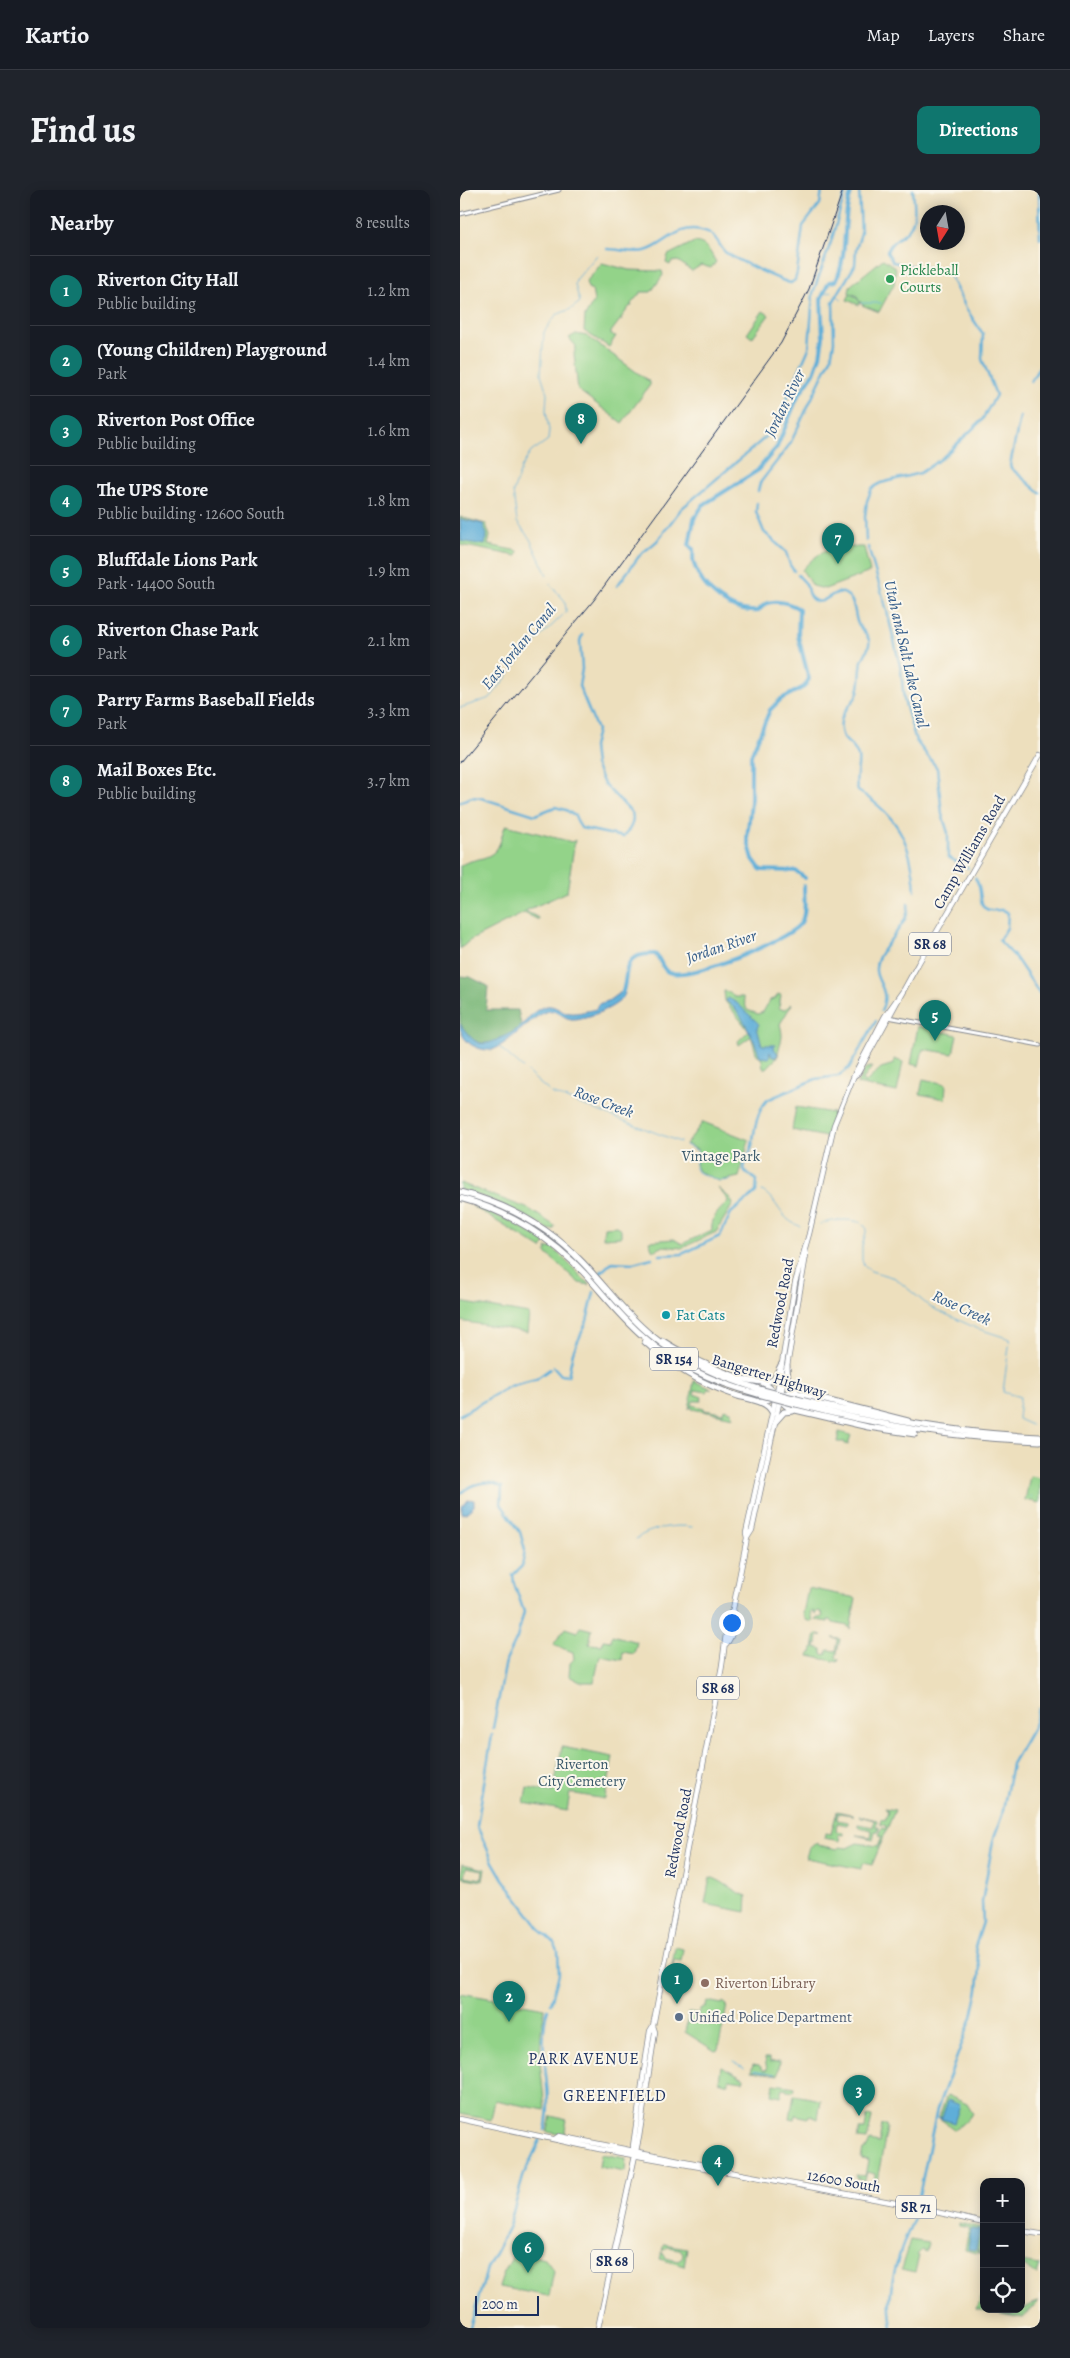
<!DOCTYPE html>
<meta charset="utf-8">
<style>
:root{--surface:#171b24;--page:#20242c;--text:#f1f3f6;--muted:#9ea1a6;--line:#363941;--accent:#0f766e}
body{margin:0;font-family:Alegreya,serif;background:var(--page);color:var(--text)}
.controls{position:absolute;right:15px;bottom:15px;display:grid;overflow:hidden;border-radius:10px;box-shadow:0 2px 12px #0003}
.controls button{width:45px;height:45px;display:grid;place-items:center;padding:0;border:0;border-bottom:1px solid var(--line);background:var(--surface);color:var(--text);font:25px sans-serif}
.compass{position:absolute;left:460px;top:15px;width:45px;height:45px;border-radius:50%;background:var(--surface);box-shadow:0 2px 12px #0003;rotate:191deg}
.scale{position:absolute;left:15px;bottom:12px;width:64px;box-sizing:border-box;padding-left:5px;border:2px solid #1b2f5e;border-top:0;font-size:14px;line-height:18px;white-space:nowrap;color:#1b2f5e;-webkit-text-stroke:4px #fbf7ec;paint-order:stroke}
.you{position:absolute;left:271px;top:1432px;width:18px;height:18px;margin:-12px;border:4px solid #fff;border-radius:50%;background:#1a73e8;box-shadow:0 0 0 8px #1a73e833}
.badge{display:grid;place-items:center;width:32px;height:32px;border-radius:50%;background:var(--accent);color:#fff;font-size:16px;font-weight:700}
.pin{position:absolute;translate:-50% -41px;filter:drop-shadow(0 1px 2px #0008)}
.pin::after{content:'';position:absolute;top:26px;width:18px;height:15px;background:inherit;clip-path:polygon(0 0,100% 0,50% 100%)}
.list{margin:0;padding:0;list-style:none}
h2{display:flex;justify-content:space-between;align-items:center;height:65px;margin:0;padding:0 20px;font-size:21px}
h2 small{font-size:16px;font-weight:400;color:var(--muted)}
.list li{display:grid;grid-template-columns:32px 1fr auto;gap:15px;align-items:center;box-sizing:border-box;height:70px;padding:0 20px;border-top:1px solid var(--line)}
.list b{display:block;font-size:19px;white-space:nowrap}
.list p{margin:0;font-size:16px;white-space:nowrap;color:var(--muted)}
.list em{font-size:16px;font-style:normal;color:var(--muted)}
.icon{flex:none;width:28px;height:28px;fill:none;stroke:currentColor;stroke-width:2;stroke-linecap:round;stroke-linejoin:round}
.map{position:relative;flex:none;width:580px;height:2138px;overflow:hidden;border-radius:10px}
header{display:flex;align-items:center;gap:30px;box-sizing:border-box;height:70px;padding:0 25px;background:var(--surface);border-bottom:1px solid var(--line)}
header strong{font-size:24px}
nav{display:flex;gap:28px;margin-inline-start:auto;font-size:18px}
.intro{display:flex;align-items:center;justify-content:space-between;box-sizing:border-box;height:120px;padding:0 30px}
h1{margin:0;font-size:35px}
.button{padding:12px 22px;border-radius:10px;background:var(--accent);color:#fff;font-size:18px;font-weight:700}
main{display:flex;gap:30px;padding:0 30px}
aside{flex:1;background:var(--surface);border-radius:10px;box-shadow:0 2px 12px #0003}
.map>svg:first-child{display:block}
.green{fill:#93d389;stroke:#578174;fill-rule:evenodd}
.forest{fill:#76b575;stroke:#48726a}
.water{fill:#5eaed8;stroke:#3c6e9b}
.lines{fill:none;stroke-linecap:round;stroke-linejoin:round}
.stream{stroke:#5eaed8;stroke-width:1}
.canal{stroke:#5eaed8;stroke-width:2.5}
.river{stroke:#5eaed8;stroke-width:4}
.secondary-casing{stroke:#84878e;stroke-width:5}
.primary-casing{stroke:#84878e;stroke-width:6}
.highway-casing{stroke:#84878e;stroke-width:7}
.secondary{stroke:#fff;stroke-width:3}
.primary{stroke:#fff;stroke-width:4.5}
.highway{stroke:#fff;stroke-width:5}
.rail{stroke:#1b2f5e;stroke-width:1}
.highway-bridge-casing{stroke:#84878e;stroke-width:7;stroke-linecap:butt}
.highway-bridge{stroke:#fff;stroke-width:5}
.leisure-dot{fill:#2e9e5b;stroke:#fbf7ec;stroke-width:2}
.culture-dot{fill:#0f9aa8;stroke:#fbf7ec;stroke-width:2}
.education-dot{fill:#8d6e63;stroke:#fbf7ec;stroke-width:2}
.service-dot{fill:#5c6f8a;stroke:#fbf7ec;stroke-width:2}
.labels{text-anchor:middle;stroke-width:4;stroke-linejoin:round;paint-order:stroke}
.shield{fill:#fbf7ec;stroke:#5e6b89;stroke-width:1}
.shield-label{font-size:14px;font-weight:bold;fill:#1b2f5e}
.leisure-label{font-size:15px;fill:#27864d;stroke:#fbf7ec;text-anchor:start}
.street-label{font-size:15px;fill:#1b2f5e;stroke:#fbf7ec}
.park-label{font-size:15px;fill:#395869;stroke:#fbf7ec}
.culture-label{font-size:15px;fill:#0d838f;stroke:#fbf7ec;text-anchor:start}
.education-label{font-size:15px;fill:#785e54;stroke:#fbf7ec;text-anchor:start}
.service-label{font-size:15px;fill:#4e5e75;stroke:#fbf7ec;text-anchor:start}
.water-label{font-size:16px;font-style:italic;fill:#325b89;stroke:#fbf7ec}
.neighbourhood-label{font-size:16px;letter-spacing:1px;fill:#1b2f5e;stroke:#fbf7ec}
</style>
<header>
<strong>Kartio</strong>
<nav><a>Map</a><a>Layers</a><a>Share</a></nav>
</header>
<div class="intro"><h1>Find us</h1><a class="button">Directions</a></div>
<main>
<aside>
<h2>Nearby<small>8 results</small></h2>
<ul class="list">
<li><span class="badge">1</span><div><b>Riverton City Hall</b><p>Public building</p></div><em>1.2 km</em></li>
<li><span class="badge">2</span><div><b>(Young Children) Playground</b><p>Park</p></div><em>1.4 km</em></li>
<li><span class="badge">3</span><div><b>Riverton Post Office</b><p>Public building</p></div><em>1.6 km</em></li>
<li><span class="badge">4</span><div><b>The UPS Store</b><p>Public building · 12600 South</p></div><em>1.8 km</em></li>
<li><span class="badge">5</span><div><b>Bluffdale Lions Park</b><p>Park · 14400 South</p></div><em>1.9 km</em></li>
<li><span class="badge">6</span><div><b>Riverton Chase Park</b><p>Park</p></div><em>2.1 km</em></li>
<li><span class="badge">7</span><div><b>Parry Farms Baseball Fields</b><p>Park</p></div><em>3.3 km</em></li>
<li><span class="badge">8</span><div><b>Mail Boxes Etc.</b><p>Public building</p></div><em>3.7 km</em></li>
</ul>
</aside>
<div class="map">
<svg width="580" height="2138" viewBox="0 0 580 2138">
<rect width="100%" height="100%" fill="#fbf7ec"/>
<filter id="ink" filterUnits="userSpaceOnUse"><feTurbulence type="fractalNoise" baseFrequency=".02" numOctaves="2"/><feDisplacementMap in="SourceGraphic" scale="10" xChannelSelector="R" yChannelSelector="G"/><feConvolveMatrix kernelMatrix="1 2 1 2 8 2 1 2 1" color-interpolation-filters="sRGB"/></filter>
<filter id="wash" filterUnits="userSpaceOnUse"><feTurbulence type="fractalNoise" baseFrequency=".0096" numOctaves="4" result="noise"/><feDisplacementMap in="SourceGraphic" scale="20" xChannelSelector="R" yChannelSelector="G"/><feGaussianBlur stdDeviation="1.12" result="paint"/><feColorMatrix in="noise" values="0 0 0 0 0 0 0 0 0 0 0 0 0 0 0 0 0 1.4 0 .05"/><feComposite in="paint" operator="in"/></filter>
<g filter="url(#wash)">
<rect width="100%" height="100%" fill="#eddfbd"/>
<path class="green" d="M234,52C247,53 250,62 256,72L251,78L241,75L232,81L218,71L211,72L210,75L206,73L208,65Z
M423,69L436,78L434,94L419,122L402,115L400,111L399,115L387,110L390,104L395,106L399,111L396,105L389,103L390,96Z
M142,73L169,80L202,81L203,85L191,102H181L171,114L172,116H170L161,128L162,130H160L151,142V145L156,146L149,157L124,141L125,126L134,111L132,100L128,98L126,92Z
M303,121L309,125L292,148L287,144Z
M116,144L127,146L190,192V195L162,233L118,200L114,164L116,156L109,148Z
M0,327L26,334L30,346L28,355L58,361L57,366L0,355Z
M404,357L410,382L365,399L353,396L342,380C362,357 374,357 404,357Z
M46,635L112,652L115,650L107,702L65,721L79,728V730L64,723L9,751L0,759V676C12,667 29,672 38,657C42,650 42,641 46,635Z
M264,801L270,802L274,807H283L287,820L298,824L303,822L310,810L316,808L318,804L321,805L319,818L324,820L332,814L320,834C325,852 319,850 318,866L307,878H303L302,870L296,863L292,849L290,847L279,855L278,851L289,841L265,811Z
M458,836L497,845L493,864L463,859L459,876L451,874Z
M434,869L443,872L437,902L397,894L406,878L412,877L402,891L405,893L421,878L434,874Z
M463,889L486,894L485,909L460,904Z
M336,917L373,923L366,947L332,940Z
M243,932L289,950L279,987L259,991L238,981L236,977L238,960L226,954Z
M0,993L69,1019L95,1036L94,1039L89,1040C61,1022 32,1008 0,1000Z
M258,998L270,1008L273,1014L256,1042L222,1058L203,1056L193,1061L189,1051L214,1049L222,1054L252,1040C250,1029 260,1019 267,1013L268,1010Z
M12,1016L52,1032L85,1052L82,1059Z
M156,1036L161,1039V1047L143,1048L144,1037Z
M87,1058H93L130,1095L119,1093L86,1063Z
M0,1112L69,1124L67,1142L0,1131Z
M234,1191L252,1199H248L247,1202L235,1200L234,1204L242,1207L241,1211H233L232,1215L244,1218V1220L263,1223L264,1219L271,1221L274,1227L232,1219L231,1216L229,1219Z
M379,1242L391,1245L388,1255L385,1254V1252H377Z
M570,1286L580,1288V1313L565,1310Z
M348,1398L396,1408L390,1439L388,1436L373,1433L371,1430H368V1432L356,1430L357,1428H360L363,1426L361,1422L358,1421L355,1424L354,1421H351L353,1432L346,1430L343,1424Z
M120,1437L132,1440L129,1454L142,1455L143,1450L151,1451L152,1445L177,1452L174,1464L163,1462L162,1470L140,1466L134,1492H120L109,1486L110,1473L114,1469L113,1462L93,1455L105,1438L117,1442Z
M356,1444L362,1445L358,1446L357,1454H355V1457L362,1459V1464L366,1465L368,1460L376,1461L378,1450L373,1448L380,1449L376,1468L379,1469L378,1472L349,1466L350,1463H352Z
M102,1557L153,1567L145,1609L110,1603L107,1621L64,1613L67,1598L93,1602Z
M425,1618L435,1620L412,1675L404,1673L401,1679L346,1668L349,1657L357,1653L358,1655L378,1659L379,1657L387,1658L397,1653L418,1656L422,1646L419,1645L422,1638L425,1639L426,1636L420,1634L421,1629L425,1630L428,1622Z
M377,1621L394,1625L378,1623L377,1630L388,1632V1635L377,1633L376,1641L383,1642V1645L378,1644L380,1651L364,1648L365,1643L371,1644Z
M399,1626L417,1630L416,1637H419V1641H415L413,1649L396,1645L411,1647L412,1640L398,1637V1634L413,1637L414,1630Z
M3,1674L25,1679L23,1691L0,1687ZM6,1677L23,1680L22,1689L4,1686Z
M250,1687C264,1691 273,1702 287,1706L286,1722L245,1714Z
M215,1757L223,1759L221,1771L214,1770L210,1789Z
M0,1803L85,1818L81,1843L80,1872L85,1920L35,1910L31,1930L0,1924Z
M247,1811L262,1814L263,1812L267,1815L258,1860L255,1861L225,1842L229,1822L239,1823L240,1820L246,1817Z
M305,1868H310V1872L320,1871L318,1885L291,1881L293,1874L299,1875L303,1880H307Z
M261,1876L284,1888L283,1891L269,1889L268,1894L259,1891Z
M314,1894L335,1897L334,1901L323,1899L321,1906L312,1904Z
M334,1905L361,1910L358,1929L349,1925L348,1928L336,1925L335,1929L330,1928Z
M487,1905L507,1914L513,1924L495,1940L479,1928Z
M91,1926L107,1930L104,1945L87,1942Z
M407,1926L412,1927L407,1950L398,1949L400,1939H405Z
M422,1935H426L427,1938L417,1991H414L415,1984L407,1982L405,1990L397,1988L396,1985L405,1986L408,1970L401,1969L403,1960L407,1958L410,1951L419,1953Z
M141,1964L166,1968L165,1982L139,1977Z
M499,2033L522,2038L519,2062L524,2064L518,2063V2059L517,2063L505,2060L509,2038L499,2036Z
M450,2050L468,2053L466,2062L462,2060L457,2065L459,2066L455,2082L441,2079Z
M204,2054L227,2058L224,2076L200,2069L202,2062L206,2068L218,2071L222,2068L223,2063L220,2059L208,2057L202,2061Z
M56,2061L85,2069L94,2081L89,2106L39,2097L44,2082Z
M561,2072L580,2075L577,2085L561,2074Z
M524,2101V2119H539C551,2134 567,2113 579,2112L562,2128L516,2119Z"/>
<path class="forest" d="M0,786L10,787L28,796L26,820H58L61,835C48,848 23,863 8,845C5,842 1,836 0,832C0,818 0,800 0,786Z"/>
<path class="water" d="M0,329L23,334L27,345L25,355L1,351Z
M159,803H165C162,817 124,830 111,829C103,828 98,820 90,821C76,821 50,854 32,860C16,861 0,851 0,834C13,851 19,860 40,848C47,845 54,842 60,837C68,829 75,818 87,816C94,815 99,820 105,822C115,825 126,821 136,819L138,814L148,811Z
M268,808L277,813L299,834L297,838L302,855H315L314,858L318,864L316,867H312L310,862L309,868L300,867C295,851 281,820 266,811Z
M9,1309L14,1310V1316L6,1323L2,1324V1316Z
M488,1910L500,1915L494,1933L479,1928L482,1927Z
M511,2039L520,2040L516,2060L508,2059Z"/>
<g class="lines">
<path class="stream" d="M363,104L372,102
M378,106L381,109
M401,113H421
M87,385L70,349L57,332L53,302L62,276L71,262L88,250L89,240L86,221L87,203L81,184L84,142L96,125L111,119L120,112L115,95L116,90L137,65
M0,518L30,508L73,454L106,422L105,411L90,394
M39,857L63,878
M67,882L91,903L220,952
M226,955L238,961L235,978L237,982L260,991L271,990
M302,1001C319,1010 319,1030 340,1036
M360,1034C374,1030 388,1028 402,1033L407,1039L402,1056V1070L404,1076L411,1081L435,1088L470,1117L516,1138L550,1149L543,1202L560,1207L558,1229L571,1235
M571,1306V1307
M176,1349C189,1338 215,1334 232,1337
M273,1871L284,1877
M294,1880L315,1884
M476,1927L479,1928"/>
<path class="canal" d="M579,2L580,48
M147,59C160,59 173,64 185,61C206,56 217,32 245,41C256,44 258,54 265,62C271,67 323,92 331,93L335,90L337,83L343,36L360,14L362,0
M438,73L433,72L427,62C431,51 437,50 446,42C458,31 454,15 453,0
M571,191L580,176
M560,227L550,275L551,278L580,303
M298,301L300,293L330,254L371,168L374,152L373,112L395,75L396,59L401,43L399,0
M297,313L296,322L304,342L326,362L330,375L334,381
M406,351L405,326L407,311L412,298L421,293L460,283L482,268L522,230L536,205L522,169L523,144L507,120L491,88L486,82L478,79L446,75
M408,357L427,421L441,480L444,510L456,551L477,578L482,624L488,643V667L508,678
M338,385C340,388 344,391 346,394C348,399 347,404 351,408C364,421 374,393 388,406C396,413 394,425 398,434C401,440 407,443 409,450C411,458 404,464 402,471C400,482 401,495 397,505C392,515 383,519 381,531C378,555 395,551 398,567C400,578 393,591 398,601C439,626 452,654 455,701
M157,396L180,365L197,351L221,319L300,252L310,243L317,231L349,158L353,103L371,52L386,0
M0,612L12,607L21,608L75,625L95,617L106,620L115,626L121,638L163,647C169,641 175,632 172,623L144,594L135,575L133,557L137,540L119,496L122,479L120,451L122,445
M515,688C524,700 517,711 525,718C532,724 541,716 548,723L547,738L539,750L555,767L580,804
M421,821C433,795 409,792 418,769C424,753 451,732 448,714
M200,1065L222,1064L260,1046L271,1023L296,1002L297,990L287,984L284,979C285,971 290,964 292,956C295,939 296,923 307,910L356,889L378,886L389,878L416,831
M139,1084L152,1072L173,1073L192,1068
M94,1177L101,1185L108,1186L113,1162L127,1131L134,1102
M0,1225L50,1196L76,1189L90,1179
M0,1304C12,1293 27,1289 42,1297L41,1314L60,1342L65,1360L62,1376L53,1385L54,1393L64,1422L57,1448L46,1471L33,1538
M32,1545L17,1636L33,1672L43,1689L82,1742L95,1754L98,1761L99,1784L91,1813
M85,1940C95,1899 75,1859 88,1819
M458,2011L477,1919L512,1827L518,1800L520,1777L515,1757L523,1732L522,1712L533,1651L542,1625L552,1574L574,1536L579,1519
M10,2138L27,2079L49,2036L64,1984L80,1950
M432,2138C431,2129 429,2119 430,2110C432,2080 444,2051 456,2023"/>
<path class="river" d="M305,414C315,409 330,413 339,419L338,446L349,489L344,497L321,509L310,520L291,565V612L287,648L293,669L301,680L336,681L345,688
M304,415L298,421C271,424 242,400 234,374C232,370 234,363 233,359L229,355L234,329L243,315L297,281L317,257L338,206L354,183L360,166L363,148L361,109L369,92L376,91C389,62 381,30 392,0
M161,807C171,785 157,763 195,764C201,769 201,778 208,782C228,792 326,751 340,734C347,725 344,707 344,696"/>
</g>
</g>
<g filter="url(#ink)">
<g class="lines">
<g class="secondary-casing">
<path id="secondary" d="M0,24L99,0
M428,827L580,855"/>
</g>
<g class="primary-casing">
<path id="primary" d="M394,886L398,883L458,774L580,565
M287,1348L292,1340L327,1176L346,1065L345,1060
M266,1454C273,1447 277,1427 273,1419
M0,1929L139,1959L268,1982
M96,1948L99,1946L264,1979L269,1982L441,2014L524,2033
M174,1961L173,1956L190,1841L193,1836L261,1481C264,1468 266,1426 273,1419L287,1348L286,1343L319,1192L335,1093L349,1044L374,935L395,883L425,826L445,798
M561,2041L580,2044
M138,2138L179,1947L195,1842L193,1836"/>
</g>
<g class="highway-casing">
<path id="highway" d="M0,1002C47,1014 90,1038 123,1073C146,1097 165,1124 191,1145C223,1172 260,1187 299,1199
M0,1008C48,1021 92,1048 126,1085C145,1106 162,1128 183,1146C216,1176 256,1193 298,1204
M203,1151C221,1163 296,1203 314,1189L321,1175
M185,1152C211,1176 244,1195 278,1206C289,1209 307,1211 312,1222
M327,1176L328,1193L336,1200
M303,1193C316,1199 318,1213 331,1219L408,1237L455,1244
M337,1209C419,1230 495,1243 580,1247
M300,1211C313,1211 322,1201 334,1202L448,1231
M336,1214C421,1236 492,1248 580,1251
M316,1231L324,1222L333,1221"/>
</g>
<use href="#secondary" class="secondary"/>
<use href="#primary" class="primary"/>
<use href="#highway" class="highway"/>
<path class="rail" d="M0,572L134,410L321,153L349,99L383,0"/>
<g class="highway-bridge-casing">
<path id="highway-bridge" d="M299,1199L337,1209
M298,1204L336,1214"/>
</g>
<use href="#highway-bridge" class="highway-bridge"/>
</g>
</g>
<circle class="leisure-dot" cx="430" cy="89" r="5"/>
<circle class="culture-dot" cx="206" cy="1125" r="5"/>
<circle class="education-dot" cx="245" cy="1793" r="5"/>
<circle class="service-dot" cx="219" cy="1827" r="5"/>
<g class="labels">
<g class="shield">
<rect x="449" y="742.5" width="42" height="23" rx="4"/>
<rect x="190" y="1157.5" width="48" height="23" rx="4"/>
<rect x="237" y="1486.5" width="42" height="23" rx="4"/>
<rect x="436" y="2005.5" width="40" height="23" rx="4"/>
<rect x="131" y="2059.5" width="42" height="23" rx="4"/>
</g>
<g class="shield-label">
<text x="470" y="759">SR 68</text>
<text x="214" y="1174">SR 154</text>
<text x="258" y="1503">SR 68</text>
<text x="456" y="2022">SR 71</text>
<text x="152" y="2076">SR 68</text>
</g>
<g class="leisure-label">
<text x="440" y="85">Pickleball<tspan x="440" dy="17">Courts</tspan></text>
</g>
<g class="street-label">
<text transform="translate(509 662) rotate(-60)" y="5">Camp Williams Road</text>
<text transform="translate(320 1113) rotate(-79)" y="5">Redwood Road</text>
<text transform="translate(309 1186) rotate(17)" y="5">Bangerter Highway</text>
<text transform="translate(218 1643) rotate(-79)" y="5">Redwood Road</text>
<text transform="translate(384 1991) rotate(10)" y="5">12600 South</text>
</g>
<g class="park-label">
<text x="261" y="971">Vintage Park</text>
<text x="122" y="1579">Riverton<tspan x="122" dy="17">City Cemetery</tspan></text>
</g>
<g class="culture-label">
<text x="216" y="1130">Fat Cats</text>
</g>
<g class="education-label">
<text x="255" y="1798">Riverton Library</text>
</g>
<g class="service-label">
<text x="229" y="1832">Unified Police Department</text>
</g>
<g class="water-label">
<text transform="translate(324 213) rotate(-64)" y="6">Jordan River</text>
<text transform="translate(58 456) rotate(-50)" y="6">East Jordan Canal</text>
<text transform="translate(447 464) rotate(77)" y="6">Utah and Salt Lake Canal</text>
<text transform="translate(261 756) rotate(-19)" y="6">Jordan River</text>
<text transform="translate(144 911) rotate(21)" y="6">Rose Creek</text>
<text transform="translate(502 1117) rotate(25)" y="6">Rose Creek</text>
</g>
<g class="neighbourhood-label">
<text x="124" y="1874">PARK AVENUE</text>
<text x="155" y="1911">GREENFIELD</text>
</g>
</g>
</svg>
<div class="controls">
<button>+</button>
<button>−</button>
<button><svg class="icon" aria-label="locate" viewBox="0 0 24 24"><circle cx="12" cy="12" r="6"/><path d="M12 2v4M12 18v4M2 12h4M18 12h4"/></svg></button>
</div>
<svg class="compass" viewBox="-18 -18 36 36"><path d="M0-13l5 13h-10z" fill="#e53935"/><path d="M0 13l5-13h-10z" fill="#9ea1a6"/></svg>
<div class="scale">200 m</div>
<div class="you"></div>
<div class="pin badge" style="left:217px;top:1814px">1</div>
<div class="pin badge" style="left:49px;top:1832px">2</div>
<div class="pin badge" style="left:399px;top:1926px">3</div>
<div class="pin badge" style="left:258px;top:1996px">4</div>
<div class="pin badge" style="left:475px;top:851px">5</div>
<div class="pin badge" style="left:68px;top:2083px">6</div>
<div class="pin badge" style="left:378px;top:374px">7</div>
<div class="pin badge" style="left:121px;top:254px">8</div>
</div>
</main>
